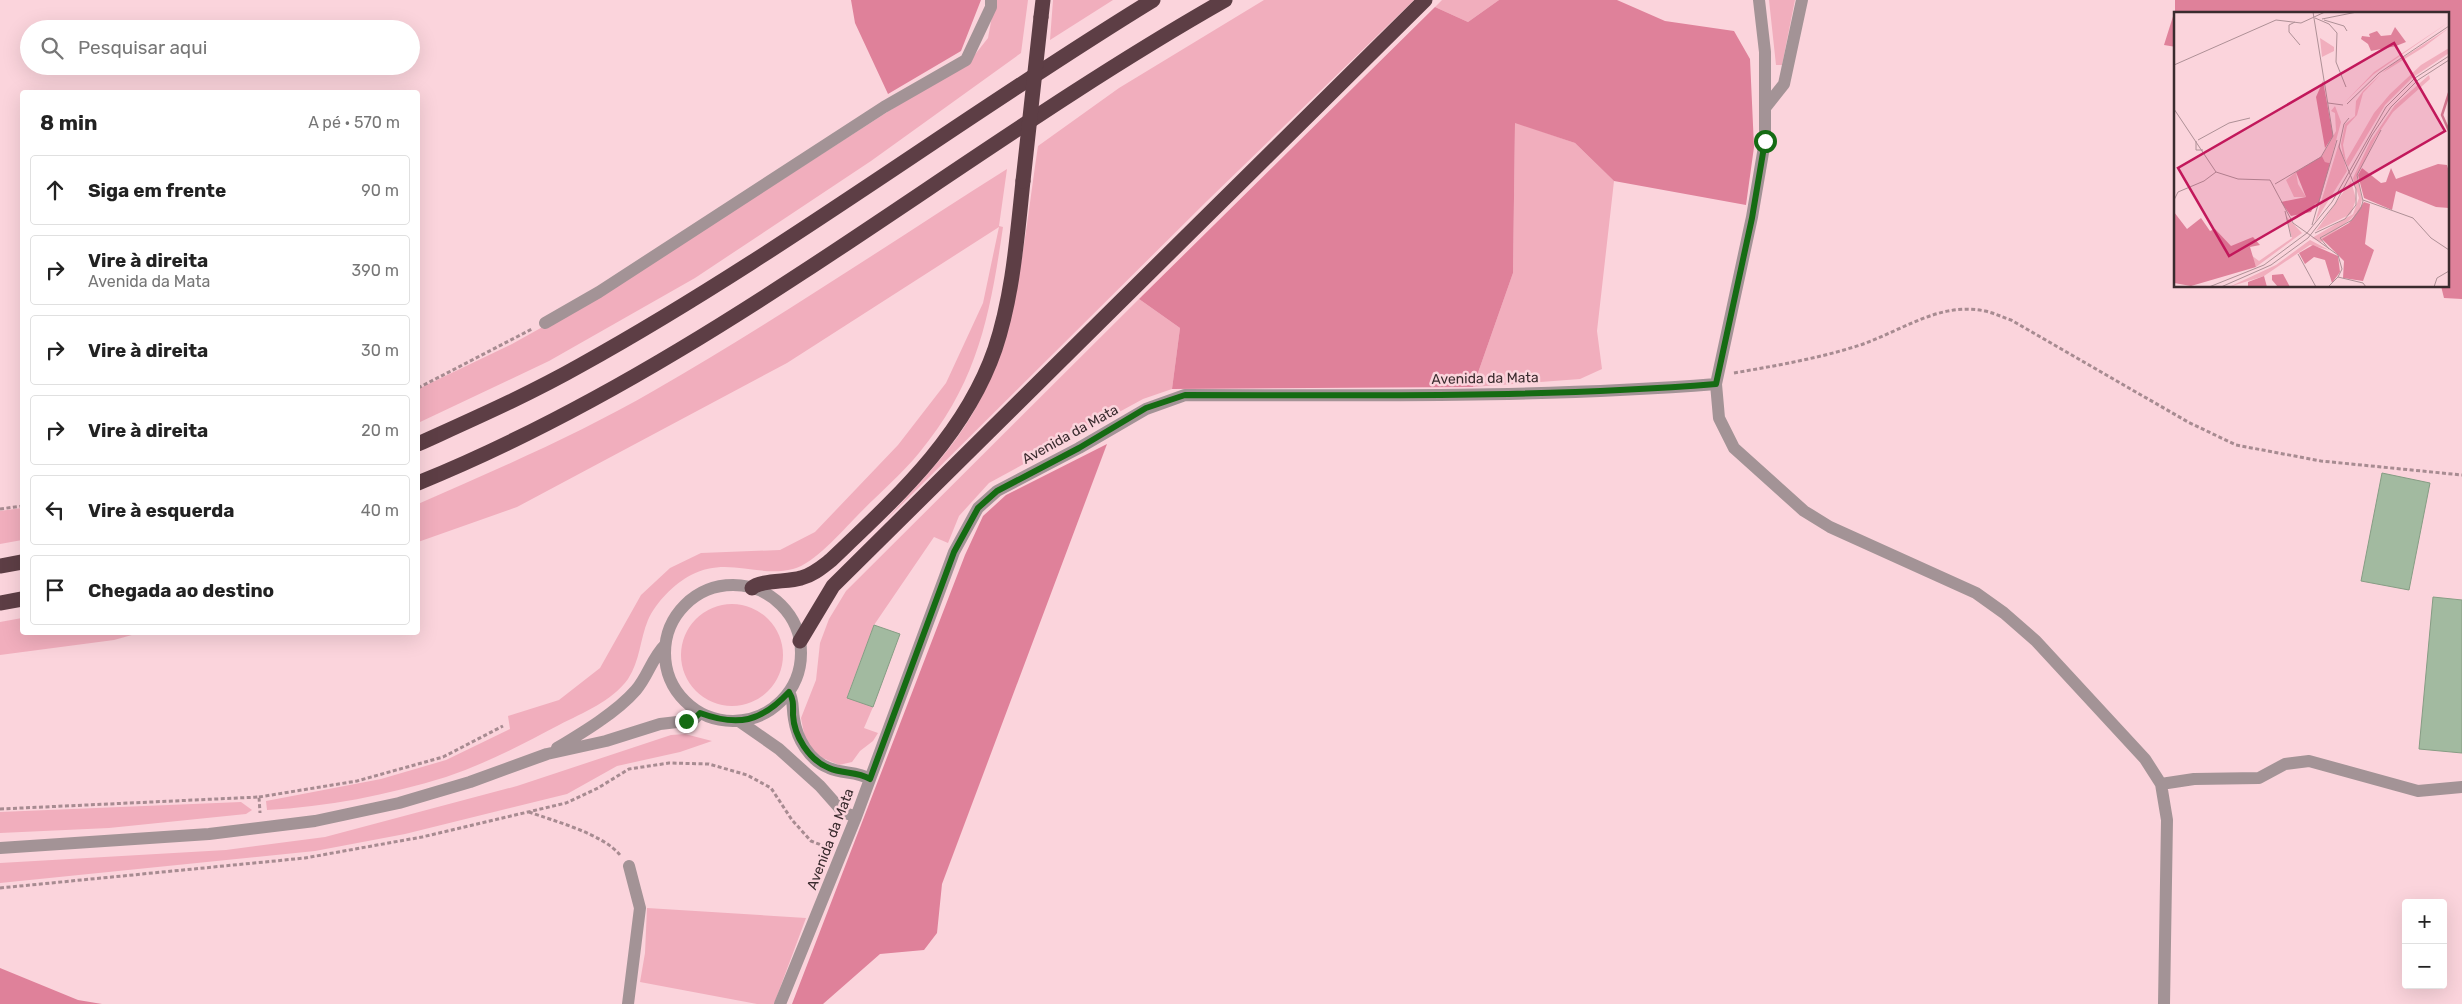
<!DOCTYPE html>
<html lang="pt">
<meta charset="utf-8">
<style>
:root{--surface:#fff;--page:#f6f6f6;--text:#222;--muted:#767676;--line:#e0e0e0}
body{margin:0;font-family:Rubik,sans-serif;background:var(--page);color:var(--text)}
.controls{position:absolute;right:15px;bottom:15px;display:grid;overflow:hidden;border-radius:5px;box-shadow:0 5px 20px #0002}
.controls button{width:45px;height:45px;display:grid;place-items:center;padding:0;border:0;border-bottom:1px solid var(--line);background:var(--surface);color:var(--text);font:25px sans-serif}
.stop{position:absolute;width:15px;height:15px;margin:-11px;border:4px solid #156b13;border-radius:50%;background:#fff}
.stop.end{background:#156b13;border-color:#fff;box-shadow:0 1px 5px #0008}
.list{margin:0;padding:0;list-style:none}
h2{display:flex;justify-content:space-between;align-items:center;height:65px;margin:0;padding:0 20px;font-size:21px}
h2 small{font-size:16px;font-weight:400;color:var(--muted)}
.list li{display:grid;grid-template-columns:32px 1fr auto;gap:15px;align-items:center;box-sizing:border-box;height:70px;margin:0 10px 10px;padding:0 10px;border:1px solid var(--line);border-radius:5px}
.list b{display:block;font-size:19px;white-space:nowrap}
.list p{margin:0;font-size:16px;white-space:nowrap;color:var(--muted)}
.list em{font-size:16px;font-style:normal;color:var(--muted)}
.icon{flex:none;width:28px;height:28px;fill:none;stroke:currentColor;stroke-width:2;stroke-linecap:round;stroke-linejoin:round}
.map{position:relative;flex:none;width:2462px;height:1004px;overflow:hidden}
.search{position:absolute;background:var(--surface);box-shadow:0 5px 20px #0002;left:20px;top:20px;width:400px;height:55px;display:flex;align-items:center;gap:12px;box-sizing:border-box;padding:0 18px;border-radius:28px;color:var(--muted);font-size:19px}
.panel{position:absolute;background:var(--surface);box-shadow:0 5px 20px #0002;left:20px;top:90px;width:400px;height:545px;border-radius:5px}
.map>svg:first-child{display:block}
.green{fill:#f1aebd}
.forest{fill:#df819a}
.building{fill:#a2baa0;stroke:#869d84}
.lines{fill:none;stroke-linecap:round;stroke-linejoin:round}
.path{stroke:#a78b91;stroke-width:3;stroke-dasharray:4 2.5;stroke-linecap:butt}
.minor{stroke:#a39396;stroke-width:12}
.highway{stroke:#5d3e45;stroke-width:15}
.highway-bridge{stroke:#5d3e45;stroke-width:15}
.route{stroke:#156b13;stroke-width:6}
.labels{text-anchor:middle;stroke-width:5;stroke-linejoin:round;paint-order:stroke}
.street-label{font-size:14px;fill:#3a2b2e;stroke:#fbd4dc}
.inset-river{fill:none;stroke:#d1758d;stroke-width:2.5}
.inset-road{fill:none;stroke:#ae9096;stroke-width:1}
.view{fill:#c2185b;fill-opacity:0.15;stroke:#c2185b;stroke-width:2.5}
.inset-edge{fill:none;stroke:#3a2b2e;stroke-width:2.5}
</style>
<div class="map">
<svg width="2462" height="1004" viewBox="0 0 2462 1004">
<rect width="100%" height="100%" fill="#fbd4dc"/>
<path class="green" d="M995,0H1028L1021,53L871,161L695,278L549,361L418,423V389L512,344L618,285L973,57L988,38Z
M1053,0H1113L1050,40Z
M1264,0H1414L1207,201L884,522C912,491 942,461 965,426C1017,347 1024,238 1038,146L1119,88Z
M1442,0H1499L1468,22L1435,7Z
M1769,0H1795L1782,65H1776Z
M1515,122L1575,143L1614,181L1597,331L1602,369L1580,379L1473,387L1513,273Z
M1007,169L999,226L1003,227C990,315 978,382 919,453C900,476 877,495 857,516C842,531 814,564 793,569C758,578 727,556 691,575C674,584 656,602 648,620C640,639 640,661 628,679C611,702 584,712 559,725C523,744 485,764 446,777C388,795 326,807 267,810L266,801L381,779L446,760L510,729L508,716L559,700L600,668L641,595L670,568L701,553L780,550L815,532L898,445L946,383L983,303L999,227L787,363L517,507L418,542V504C498,469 579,434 655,390C775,321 890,243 1007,169Z
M1139,299L1180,328L1172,389L1143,399L989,483L959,516L948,543L934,537L874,625L847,697L873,707L864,728L878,733L873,741L860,751L852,762L839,765L818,756L805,739L801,718L816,680L820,643L829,619L846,591Z
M22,508V540L0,544V511Z
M681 655a51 51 0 1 1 102 0a51 51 0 1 1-102 0Z
M22,618V632L139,633L114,640L0,655V622Z
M685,734L712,741L680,752L617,766L567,794L405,834L315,851L0,883V863L226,850L325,837L517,786L671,735Z
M241,802L252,810L246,814L109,828L0,833V812Z
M647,908L806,918L774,1004H757L640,982L645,953Z"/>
<path class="forest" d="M851,0H981L961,51L888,94L855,23Z
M1499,0H1617L1665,21L1734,31L1750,59L1754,147L1746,205L1614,181L1575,143L1515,123L1513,273L1473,387L1172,389L1180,328L1139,299L1435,7L1468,22Z
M2175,0H2462V299L2444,298L2441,286H2448V14H2176V47L2164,45L2175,10Z
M1107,444L942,884L937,933L924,950L880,954L823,1004H792L965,555L983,516L1006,495Z
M0,968L78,1000L102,1004H0Z"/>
<path class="building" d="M2382,473L2430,483L2409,590L2361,581Z
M2433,597L2462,600V753L2419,749Z
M874,625L900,634L873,707L847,698Z"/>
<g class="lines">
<path class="path" d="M1734,373C1774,366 1815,359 1854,347C1898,334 1937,301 1985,311C1994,313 2002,317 2011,320L2188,422L2236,445L2321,461L2462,475
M418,388L532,329
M0,509L22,506
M259,797L357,781L443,757L503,726
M0,809L259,797L260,813
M529,812C554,821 603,834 620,855
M0,888L305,858L422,837L566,803L598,788L629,769L669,763L709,764L747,775L771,788L792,820L811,841L829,848"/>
<path class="minor" d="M1759,0L1765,52V141L1752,217L1716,384L1719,418L1734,448L1804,511L1830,527L1976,593L2004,613L2036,641L2145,759L2161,784L2167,820L2164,1004
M1765,108L1784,84L1802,0
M545,323L599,292L884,107L966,60L991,7V0
M665 653a68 68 0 1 1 136 0a68 68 0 1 1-136 0Z
M789,692C794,701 792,709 794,719C797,739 809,760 829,768C842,774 857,771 870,779
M739,721L779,749L820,786L843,812L856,817
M557,748C582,733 617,712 636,690C648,676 652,658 665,645
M2161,784L2194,779L2259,778L2285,764L2309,761L2418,791L2462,787
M0,848L209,834L315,821L399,803L470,782L547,754L606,741L660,724L686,721L694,719L700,713
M628,1004L640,908L629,866
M780,1004L856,817L954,552L978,508L997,491L1079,448L1146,409L1185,395C1362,395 1539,398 1716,384"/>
<path class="highway" d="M1041,17L1043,0
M418,444C473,419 528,395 581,365C779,255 960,118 1153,0
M418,483C711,364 952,155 1225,0
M0,566L22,562
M752,588C760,580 788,582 801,578C813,575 822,567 831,560C896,498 965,436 995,349C1013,295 1017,237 1023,181
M0,603L22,599
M800,641L833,586L1425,0"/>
<path class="highway-bridge" d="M1023,181L1041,17"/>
</g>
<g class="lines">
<path class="route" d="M686,721L694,719L700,713C738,727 761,722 789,692C794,700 793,706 793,715C794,736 809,760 829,768C842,774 857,771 870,779L954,552L978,508L997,491L1079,448L1146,408L1185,395C1362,395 1539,398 1716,384L1752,218L1765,141"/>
</g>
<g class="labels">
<g class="street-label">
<text transform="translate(1485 378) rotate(-1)" y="5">Avenida da Mata</text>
<text transform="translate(1070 434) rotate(-29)" y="5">Avenida da Mata</text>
<text transform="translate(830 839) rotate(-69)" y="5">Avenida da Mata</text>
</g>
</g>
<g transform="translate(2174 12)">
<rect width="275" height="275" fill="#fbd4dc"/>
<path d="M275,10L200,62L171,90L200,60ZM275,16L250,35L208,61L219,52ZM146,26L160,35V39L148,45ZM275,36V41L238,66L211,93L174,155L169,143L167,132L171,112L181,104L182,89L189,79L207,62L189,81L183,103L173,114L169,133L172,149L200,101L216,82L247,53ZM255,63L256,67L219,100L202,125L183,164L188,187L186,196L177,207L147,230L138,226L179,202L185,186L179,166L196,130L221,93ZM161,94L167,110L156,151L151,150L148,144L162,119L161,101L157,99ZM165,131L173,159L141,210ZM122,160L124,172L132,185H120L112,168ZM177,169L182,187L177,202L142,219ZM112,204L128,221L82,255L77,243L85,249L118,226ZM136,228L155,238L136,233L90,264L55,275L102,253Z" fill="#f1aebd"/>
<path d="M221,15L232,30L222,34L197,39L194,32L187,27L188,24L196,25L195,22L203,19L207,24L217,23ZM149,69L159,124L151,136L142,85ZM148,144L151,150L156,151L145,191L141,192L137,200L117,204L107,190L132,185L122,160ZM264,152L273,153L275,160V196L262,195L222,179L218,198L190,186L184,163L188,156L207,171L212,170L217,156L222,167ZM190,190L196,192L191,232L200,238L189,269L169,266L170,249L148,227L175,211ZM0,200L13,217L27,206L36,219L41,217L57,234L79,225L86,233L76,235L82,255L17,274L0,271ZM139,233L164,244L166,260L158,271L151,248L140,245L131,252L125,241ZM109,262L116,275H104L98,268V263ZM90,264L93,275H74V270Z" fill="#df819a"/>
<path class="inset-river" d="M275,81L268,103L275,119"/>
<path class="inset-road" d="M141,6L155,12L163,21L162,50L172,75M148,7L183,0M150,8L170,14L173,19M121,10L115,13V20L126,33M0,53L102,8L127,11L151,0M154,91L169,93M173,92L205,61L275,14M0,97L42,160L64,167L96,168L119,211L164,243L168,257L164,265L154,275M24,128L55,111L76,106M22,129V138H29M101,172L147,145L159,124L139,0M0,188L4,180L30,169L42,160M189,188L239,206L257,226L275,238M111,199L117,225M138,213L163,128M141,221L171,207L182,193V177L165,135L170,112L175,106M155,237L146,226L178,208L187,196L189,189L183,163L207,118M124,242L142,275M164,265L189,271L192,275M35,275L90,253L133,221L158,190L212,95L241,66L275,44M47,275L97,253L134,226L161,192L198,123L217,95L244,68L275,48M260,275L263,266L275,259"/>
<path class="view" d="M220,31L271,119L55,244L4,156Z"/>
<rect width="275" height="275" class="inset-edge"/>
</g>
</svg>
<div class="controls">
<button>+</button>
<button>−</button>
</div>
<div class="stop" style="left:1765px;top:141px"></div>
<div class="stop end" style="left:686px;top:721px"></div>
<div class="search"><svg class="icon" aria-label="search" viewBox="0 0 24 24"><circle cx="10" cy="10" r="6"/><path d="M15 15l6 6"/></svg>Pesquisar aqui</div>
<section class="panel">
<h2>8 min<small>A pé · 570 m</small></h2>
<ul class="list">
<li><svg class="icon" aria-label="ahead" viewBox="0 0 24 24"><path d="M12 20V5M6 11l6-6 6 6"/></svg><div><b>Siga em frente</b></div><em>90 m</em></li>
<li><svg class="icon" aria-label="right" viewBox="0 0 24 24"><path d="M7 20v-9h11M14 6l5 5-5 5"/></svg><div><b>Vire à direita</b><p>Avenida da Mata</p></div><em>390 m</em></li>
<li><svg class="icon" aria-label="right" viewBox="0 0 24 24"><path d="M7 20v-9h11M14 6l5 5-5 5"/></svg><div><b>Vire à direita</b></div><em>30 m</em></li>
<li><svg class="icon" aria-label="right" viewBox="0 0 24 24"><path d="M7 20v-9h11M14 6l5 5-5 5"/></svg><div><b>Vire à direita</b></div><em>20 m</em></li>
<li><svg class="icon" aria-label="left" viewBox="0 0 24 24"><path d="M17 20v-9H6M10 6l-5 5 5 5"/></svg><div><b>Vire à esquerda</b></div><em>40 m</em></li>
<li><svg class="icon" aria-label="arrive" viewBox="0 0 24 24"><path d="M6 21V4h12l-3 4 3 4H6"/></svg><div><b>Chegada ao destino</b></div></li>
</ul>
</section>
</div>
